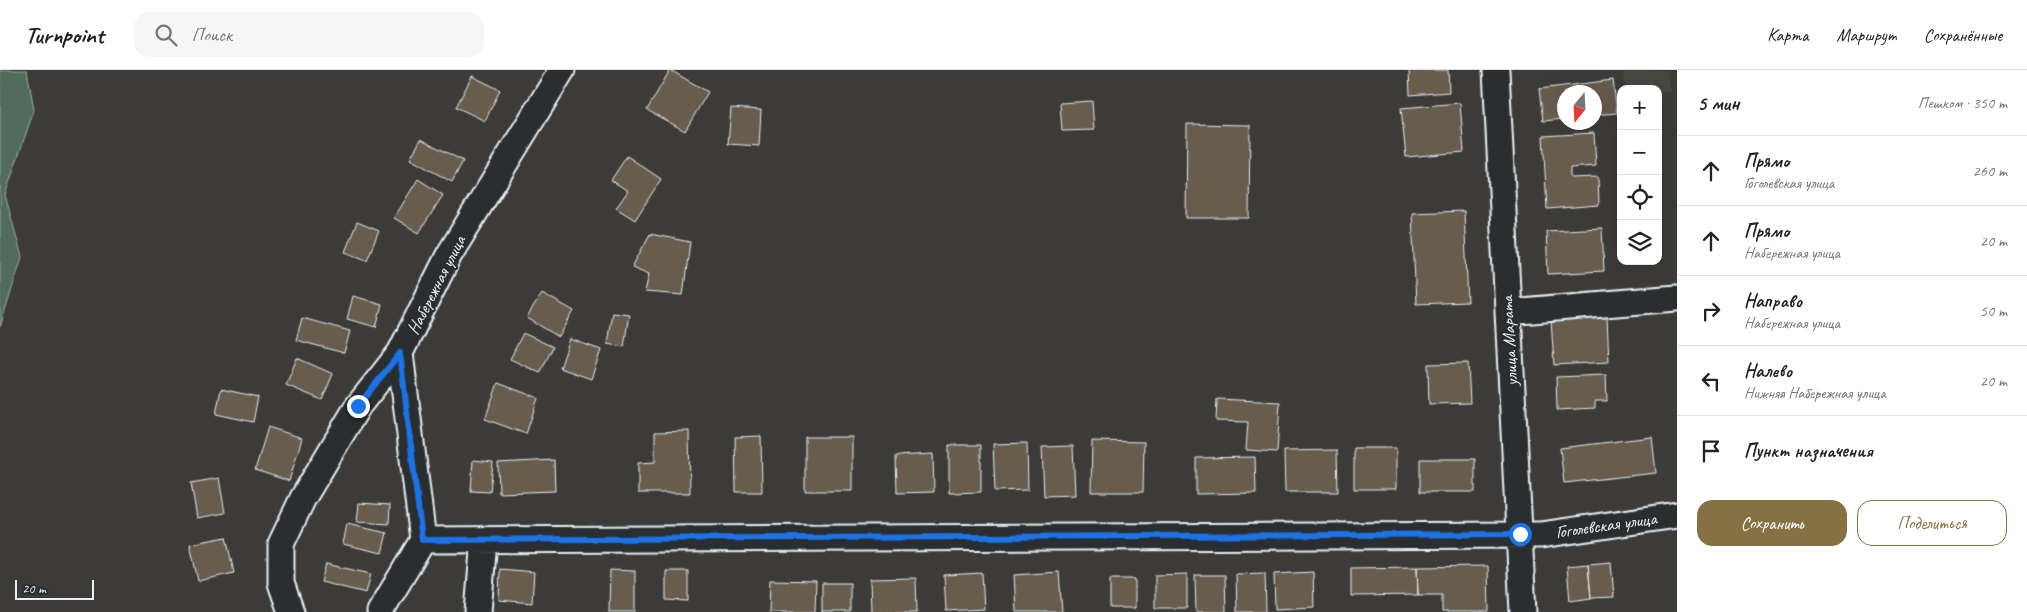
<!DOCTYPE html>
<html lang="ru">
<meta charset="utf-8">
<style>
:root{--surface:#fff;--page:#f6f6f6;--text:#222;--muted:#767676;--line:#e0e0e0;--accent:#857141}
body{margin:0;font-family:Caveat,sans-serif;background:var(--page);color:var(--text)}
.controls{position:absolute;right:15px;top:15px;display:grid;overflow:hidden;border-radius:10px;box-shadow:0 5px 20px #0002}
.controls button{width:45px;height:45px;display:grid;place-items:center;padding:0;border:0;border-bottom:1px solid var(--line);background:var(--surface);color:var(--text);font:25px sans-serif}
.compass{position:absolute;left:1557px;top:15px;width:45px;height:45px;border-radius:50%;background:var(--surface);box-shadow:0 5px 20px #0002;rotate:198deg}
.scale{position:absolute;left:15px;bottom:12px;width:79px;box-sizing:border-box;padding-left:5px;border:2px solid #e8f1f8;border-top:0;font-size:14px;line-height:18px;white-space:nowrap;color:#e8f1f8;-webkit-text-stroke:4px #2a2d2e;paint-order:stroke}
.stop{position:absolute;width:15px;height:15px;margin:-11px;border:4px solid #1a73e8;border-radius:50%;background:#fff}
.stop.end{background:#1a73e8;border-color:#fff;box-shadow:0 1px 5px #0008}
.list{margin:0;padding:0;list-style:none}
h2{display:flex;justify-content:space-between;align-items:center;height:65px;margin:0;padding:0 20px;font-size:21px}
h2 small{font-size:16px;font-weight:400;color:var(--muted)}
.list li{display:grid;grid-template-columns:32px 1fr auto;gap:15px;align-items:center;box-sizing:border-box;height:70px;padding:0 20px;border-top:1px solid var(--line)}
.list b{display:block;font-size:19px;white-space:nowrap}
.list p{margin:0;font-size:16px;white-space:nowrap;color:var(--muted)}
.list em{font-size:16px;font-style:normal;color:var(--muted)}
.actions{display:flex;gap:10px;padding:15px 20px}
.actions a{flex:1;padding:11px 0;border:1px solid var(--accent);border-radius:15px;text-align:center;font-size:18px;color:var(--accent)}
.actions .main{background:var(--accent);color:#fff}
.icon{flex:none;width:28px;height:28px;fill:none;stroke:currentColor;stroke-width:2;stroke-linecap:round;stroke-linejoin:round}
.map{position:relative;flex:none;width:1677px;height:542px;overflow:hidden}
header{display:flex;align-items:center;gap:30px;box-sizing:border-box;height:70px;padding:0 25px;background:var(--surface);border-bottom:1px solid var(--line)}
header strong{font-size:24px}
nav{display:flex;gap:28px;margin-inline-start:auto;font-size:18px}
.search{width:350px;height:45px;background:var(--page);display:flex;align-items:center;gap:12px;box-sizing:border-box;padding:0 18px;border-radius:15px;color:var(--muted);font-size:19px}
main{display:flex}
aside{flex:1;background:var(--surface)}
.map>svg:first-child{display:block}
.built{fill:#49453f}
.green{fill:#516c5a;stroke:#9caea9}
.building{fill:#675c4e;stroke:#e8f1f8}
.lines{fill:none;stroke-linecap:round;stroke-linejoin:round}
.minor-casing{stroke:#e8f1f8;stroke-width:29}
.minor{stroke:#2a2d2e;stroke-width:25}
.route{stroke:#1a73e8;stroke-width:6}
.labels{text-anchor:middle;stroke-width:4;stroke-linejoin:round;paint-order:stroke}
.street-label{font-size:18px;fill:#e8f1f8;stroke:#2a2d2e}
</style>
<header>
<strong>Turnpoint</strong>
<div class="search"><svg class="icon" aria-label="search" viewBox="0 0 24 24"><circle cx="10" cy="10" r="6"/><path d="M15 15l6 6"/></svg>Поиск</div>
<nav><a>Карта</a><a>Маршрут</a><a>Сохранённые</a></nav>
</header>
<main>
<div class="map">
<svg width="1677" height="542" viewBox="0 0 1677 542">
<rect width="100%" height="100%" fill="#3c3b38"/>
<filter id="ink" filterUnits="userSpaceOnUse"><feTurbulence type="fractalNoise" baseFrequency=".02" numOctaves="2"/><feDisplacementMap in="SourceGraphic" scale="10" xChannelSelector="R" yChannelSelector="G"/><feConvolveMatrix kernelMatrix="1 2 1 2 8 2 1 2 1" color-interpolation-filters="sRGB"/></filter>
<g filter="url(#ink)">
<path class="built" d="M1623,0H1667L1670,22L1658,23V19H1625Z"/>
<path class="green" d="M0,0H27L34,40L5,125L22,187L0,257Z"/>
<path class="building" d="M670,0L708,22L685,61L647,40Z
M1409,0H1448L1449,22L1410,25Z
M472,6L500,20L485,51L456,37Z
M1613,10L1617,43L1594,45V22H1564V49L1543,51L1539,19Z
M1092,31L1094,60L1062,61L1060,33Z
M1460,33L1464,82L1406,87L1401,38Z
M731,38L761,40L759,76L728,74Z
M1187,54L1250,55L1249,148H1186Z
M1594,63L1596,96L1570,98V108L1598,107L1599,135L1547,139L1543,66Z
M421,69L463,91L452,112L410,89Z
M627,86L661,109L635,150L616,138L628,121L611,110Z
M418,109L443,125L419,163L394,148Z
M1464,141L1468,232L1416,234L1412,143Z
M357,152L379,161L367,190L345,182Z
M1602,158L1604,201L1548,204L1546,161Z
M650,164L690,172L683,225L645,222L649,204L632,197Z
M542,223L574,241L559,267L527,248Z
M353,226L382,234L376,257L347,249Z
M612,242L629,244L624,277L607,274Z
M1607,247L1609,292L1554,295L1551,250Z
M302,248L350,261L344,283L296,270Z
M523,263L553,277L540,303L510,289Z
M570,269L601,280L591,309L560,298Z
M297,288L333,304L322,330L286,315Z
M1468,293L1470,333L1429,334L1428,294Z
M1606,305L1607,331H1595V338L1557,340L1556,307Z
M498,313L538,328L526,364L485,349Z
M221,319L258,327L253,352L216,344Z
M1217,329L1280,332L1277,382L1246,380L1248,352L1216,351Z
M268,357L302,368L289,411L255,400Z
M689,361L690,423H638V393L655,392V362Z
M761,366L762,422H736L735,367Z
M805,367H852V421H805Z
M1652,367L1656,403L1564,413L1560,378Z
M1092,371L1144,372L1143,422H1091Z
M1027,373L1028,420L995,421L993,374Z
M949,375H981V422L949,423Z
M1073,376L1075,425L1044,426L1042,377Z
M1354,378H1396V419H1354Z
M1337,380L1338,422H1285L1284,381Z
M933,384L934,422L897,423L896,386Z
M1255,387L1256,423L1196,424V388Z
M1420,389H1475V422H1420Z
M473,390L493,392L490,422L471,421Z
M554,390L555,421L499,423L498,393Z
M219,408L225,443L197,448L191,413Z
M359,433L390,435L389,454L357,452Z
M347,454L387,463L382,483L343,474Z
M226,467L234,503L198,511L190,474Z
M1611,492L1614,527L1591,528L1588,494Z
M326,494L371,504L366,523L321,512Z
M1588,494L1591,528L1570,531L1567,496Z
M1488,496L1489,542H1442V525H1418L1417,497Z
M1417,497L1418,525L1351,526V498Z
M500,499L534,502L532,533L499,530Z
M610,500L635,501V542H609Z
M666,501H688V531L666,530Z
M1059,502L1062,542H1016L1014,505Z
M1313,502L1314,537L1275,539L1274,504Z
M982,503L984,539L946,541L944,505Z
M1265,503L1266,542H1237L1236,504Z
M1187,504V538H1155V505Z
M1195,505H1225L1226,542H1196Z
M916,508L917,542H871L870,509Z
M1110,509H1135V538H1110Z
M770,510L816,511L815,542H769Z
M822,513H850V542H822Z"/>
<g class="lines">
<g class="minor-casing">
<path id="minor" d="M562,0L449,185L400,283L423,470L1541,465L1677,445
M1496,0L1523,542
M1508,242L1677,228
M291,542L281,513V474L303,428L358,336L400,283
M380,542L423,470
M478,542L484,470"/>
</g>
<use href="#minor" class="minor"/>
</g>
</g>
<g class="lines" filter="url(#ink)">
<path class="route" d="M358,336L400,283L422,470L1520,464"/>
</g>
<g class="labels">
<g class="street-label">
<text transform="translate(436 215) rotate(-63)" y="6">Набережная улица</text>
<text transform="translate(1509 271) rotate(-93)" y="6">улица Марата</text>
<text transform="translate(1606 455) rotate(-8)" y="6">Гоголевская улица</text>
</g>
</g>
</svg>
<div class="controls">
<button>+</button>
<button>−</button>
<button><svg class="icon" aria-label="locate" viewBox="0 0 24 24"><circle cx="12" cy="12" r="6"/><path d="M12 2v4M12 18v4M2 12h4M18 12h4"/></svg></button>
<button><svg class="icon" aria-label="layers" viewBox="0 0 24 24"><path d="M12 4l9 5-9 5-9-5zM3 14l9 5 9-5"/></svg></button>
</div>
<svg class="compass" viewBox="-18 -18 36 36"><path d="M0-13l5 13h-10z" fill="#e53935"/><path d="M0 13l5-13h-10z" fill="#767676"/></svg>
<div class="scale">20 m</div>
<div class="stop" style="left:1520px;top:464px"></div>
<div class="stop end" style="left:358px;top:336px"></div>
</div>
<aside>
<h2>5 мин<small>Пешком · 350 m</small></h2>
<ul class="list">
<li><svg class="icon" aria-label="ahead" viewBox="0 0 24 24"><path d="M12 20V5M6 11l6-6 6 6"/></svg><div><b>Прямо</b><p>Гоголевская улица</p></div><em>260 m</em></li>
<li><svg class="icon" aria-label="ahead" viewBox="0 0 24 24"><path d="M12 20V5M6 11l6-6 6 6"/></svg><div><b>Прямо</b><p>Набережная улица</p></div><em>20 m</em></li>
<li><svg class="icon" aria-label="right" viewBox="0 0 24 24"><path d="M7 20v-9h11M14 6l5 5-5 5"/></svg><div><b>Направо</b><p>Набережная улица</p></div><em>50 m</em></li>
<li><svg class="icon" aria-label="left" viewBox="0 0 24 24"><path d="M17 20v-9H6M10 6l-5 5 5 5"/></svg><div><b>Налево</b><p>Нижняя Набережная улица</p></div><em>20 m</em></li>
<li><svg class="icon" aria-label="arrive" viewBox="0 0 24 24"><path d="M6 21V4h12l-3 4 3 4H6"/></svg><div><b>Пункт назначения</b></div></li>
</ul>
<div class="actions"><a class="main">Сохранить</a><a>Поделиться</a></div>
</aside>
</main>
